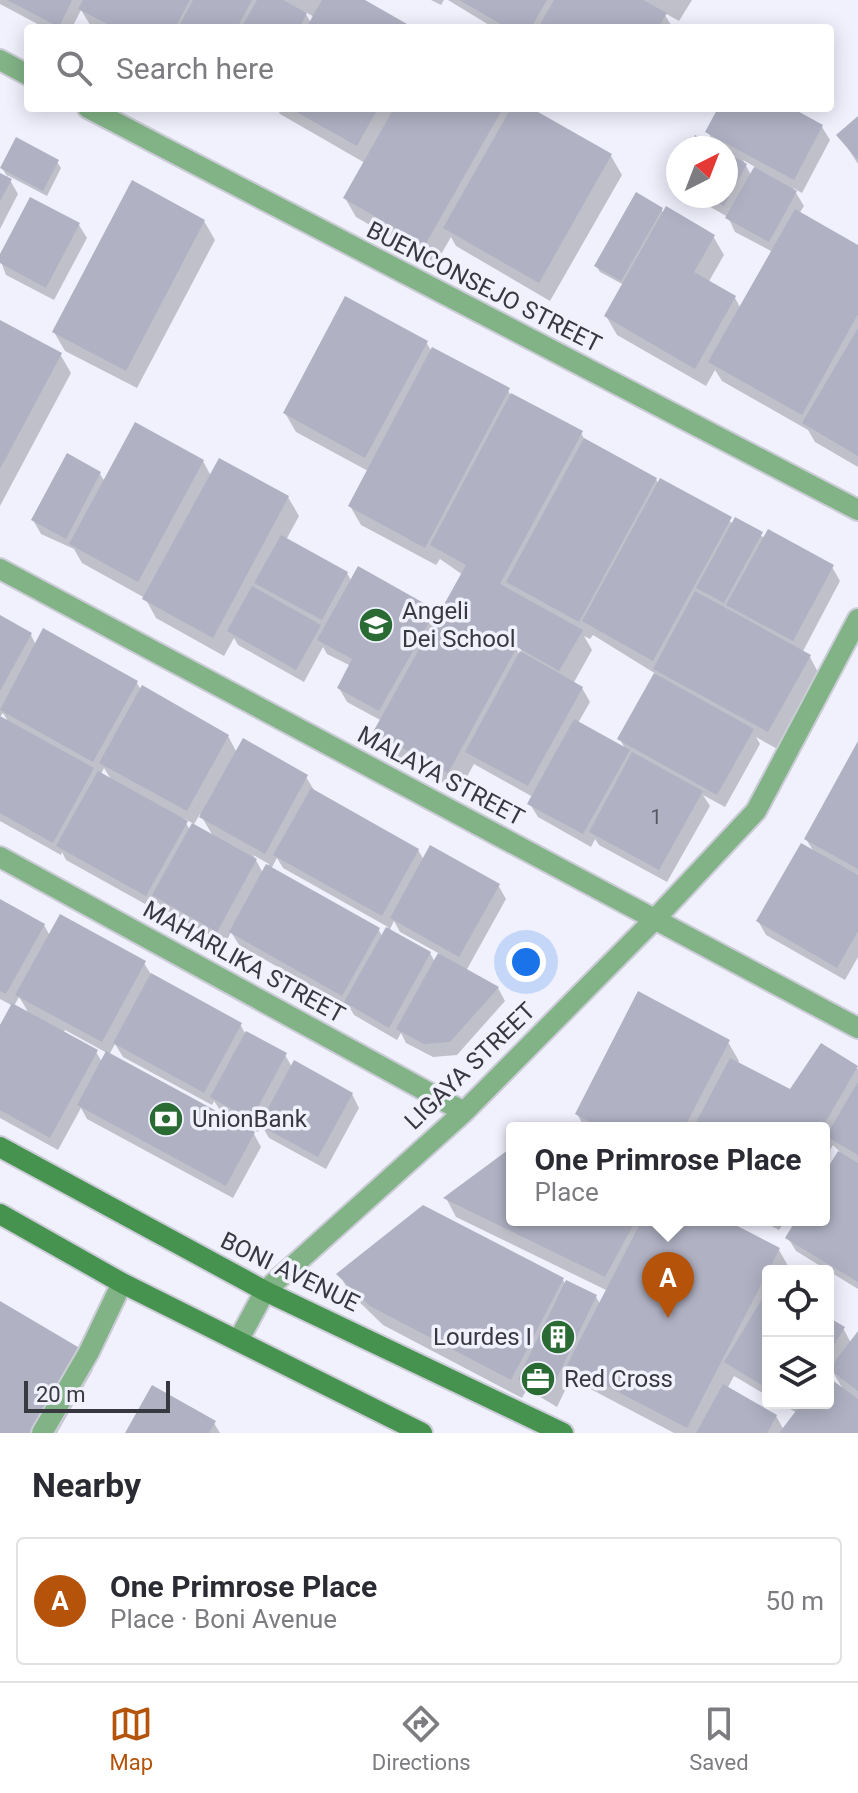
<!DOCTYPE html>
<meta charset="utf-8">
<style>
:root{--surface:#fff;--page:#f2f2f3;--text:#2b2b33;--muted:#7c7c81;--line:#e1e1e2;--accent:#b45309}
body{margin:0;font-family:Roboto,sans-serif;background:var(--page);color:var(--text)}
.controls{position:absolute;right:24px;bottom:24px;display:grid;overflow:hidden;border-radius:8px;box-shadow:0 4px 20px #0003}
.controls button{width:72px;height:72px;display:grid;place-items:center;padding:0;border:0;border-bottom:2px solid var(--line);background:var(--surface);color:var(--text);font:40px sans-serif}
.compass{position:absolute;left:666px;top:136px;width:72px;height:72px;border-radius:50%;background:var(--surface);box-shadow:0 4px 20px #0003;rotate:42deg}
.scale{position:absolute;left:24px;bottom:20px;width:146px;box-sizing:border-box;padding-left:8px;border:4px solid #383940;border-top:0;font-size:22px;line-height:28px;white-space:nowrap;color:#383940;-webkit-text-stroke:6px #f0f1fd;paint-order:stroke}
.you{position:absolute;left:526px;top:962px;width:28px;height:28px;margin:-20px;border:6px solid #fff;border-radius:50%;background:#1a73e8;box-shadow:0 0 0 12px #1a73e833}
.badge{display:grid;place-items:center;width:52px;height:52px;border-radius:50%;background:var(--accent);color:#fff;font-size:26px;font-weight:700}
.pin{position:absolute;translate:-50% -66px;filter:drop-shadow(0 2px 4px #0008)}
.pin::after{content:'';position:absolute;top:42px;width:28px;height:24px;background:inherit;clip-path:polygon(0 0,100% 0,50% 100%)}
.popup{position:absolute;left:506px;top:1122px;width:324px;height:104px;box-sizing:border-box;display:grid;place-content:center;border-radius:8px;background:var(--surface);filter:drop-shadow(0 2px 6px #0005);font-size:26px;white-space:nowrap;color:var(--muted)}
.popup b{font-size:30px;color:var(--text)}
.popup::after{content:'';position:absolute;left:50%;top:100%;margin-left:-16px;border:16px solid transparent;border-top-color:var(--surface)}
.list{margin:0;padding:0;list-style:none}
h2{display:flex;justify-content:space-between;align-items:center;height:104px;margin:0;padding:0 32px;font-size:34px}
h2 small{font-size:26px;font-weight:400;color:var(--muted)}
.list li{display:grid;grid-template-columns:52px 1fr auto;gap:24px;align-items:center;box-sizing:border-box;height:128px;margin:0 16px 16px;padding:0 16px;border:2px solid var(--line);border-radius:8px}
.list b{display:block;font-size:30px;white-space:nowrap}
.list p{margin:0;font-size:26px;white-space:nowrap;color:var(--muted)}
.list em{font-size:26px;font-style:normal;color:var(--muted)}
.icon{flex:none;width:44px;height:44px;fill:none;stroke:currentColor;stroke-width:2;stroke-linecap:round;stroke-linejoin:round}
.map{position:relative;flex:none;width:858px;height:1433px;overflow:hidden}
.search{position:absolute;background:var(--surface);box-shadow:0 4px 20px #0003;left:24px;right:24px;top:24px;height:88px;display:flex;align-items:center;gap:20px;box-sizing:border-box;padding:0 28px;border-radius:8px;color:var(--muted);font-size:30px}
.sheet{height:248px;background:var(--surface)}
nav{display:flex;justify-content:space-around;align-items:center;box-sizing:border-box;height:112px;border-top:2px solid var(--line);background:var(--surface);font-size:22px;color:var(--muted)}
nav a{display:grid;justify-items:center;gap:4px}
nav .on{color:var(--accent)}
.map>svg:first-child{display:block}
.shadow{fill:#0003;fill-rule:evenodd}
.building{fill:#b0b1c3}
.lines{fill:none;stroke-linecap:round;stroke-linejoin:round}
.service-casing{stroke:#cbccd7;stroke-width:24}
.minor-casing{stroke:#cbccd7;stroke-width:24}
.secondary-casing{stroke:#cbccd7;stroke-width:24}
.service{stroke:#82b386;stroke-width:20}
.minor{stroke:#82b386;stroke-width:20}
.secondary{stroke:#469350;stroke-width:20}
.labels{text-anchor:middle;stroke-width:7;stroke-linejoin:round;paint-order:stroke}
.number-label{font-size:20px;fill:#565761}
.street-label{font-size:24px;fill:#383940;stroke:#f0f1fd}
.poi-label{font-size:24px;fill:#383940;stroke:#f0f1fd;text-anchor:start}
</style>
<div class="map">
<svg width="858" height="1433" viewBox="0 0 858 1433">
<rect width="100%" height="100%" fill="#f0f1fd"/>
<path class="shadow" d="M0,0H361L410,28H92L81,10L72,28H45L0,4ZM304,11L314,17L311,23Z
M431,0H444L441,5Z
M448,0H692L679,21L663,12L673,28H494Z
M277,108H527L611,156L622,175L550,301L456,246L451,237L436,263L356,217L345,198L365,163L280,114Z
M721,108H787L822,127L830,140L802,193L793,188L804,206L799,214L858,248V467L815,442L808,430L722,381L715,370L706,386L617,335L606,316L624,285L600,272L596,266L661,209L664,214L713,236L724,255L708,283L735,298L741,309L773,252L735,232L728,217L691,196H726V148H717L708,132ZM743,160L755,167L751,175Z
M858,119V164L839,135Z
M57,162L61,168L47,196L7,175L18,194L0,229V175L9,179L2,168Z
M204,221L215,240L137,388L65,351L54,332Z
M79,225L87,238L54,300L6,275L0,259Z
M0,322L60,354L71,373L0,506Z
M426,342L432,352L508,390L511,396L581,433L586,442L656,479L659,485L661,480L734,524L832,567L840,581L802,653L810,657L820,676L779,750L756,737L760,744L725,807L703,795L710,806L667,882L599,845L595,839L591,847L538,817L530,804L533,797L474,764L459,791L386,751L376,732L382,721L347,702L339,688L351,666L327,654L323,647L304,682L238,645L234,638L224,656L156,618L145,598L82,563L74,549L41,534L33,520L100,474L105,482L203,461L211,476L288,497L299,516L286,540L347,573L352,582L435,611L439,618L463,575L440,559L436,565L361,525L350,506L368,471L296,432L285,413ZM593,635L656,674L620,739L626,751L578,723L590,702L582,688L573,684L592,650L584,636L590,639ZM514,637L523,654H519L511,639Z
M0,618L31,635L36,645L137,683L141,690L228,736L237,753L306,777L314,790L418,850L424,860L498,885L506,899L466,971L498,988L505,1001L457,1055L433,1057L406,1043L401,1033L397,1040L354,1015L350,1008L239,945L231,932L225,944L162,908L158,902L154,909L66,860L62,852L61,855L0,821V718L9,723L3,713L0,717ZM104,768L112,781L101,774ZM200,814L213,836L193,826ZM183,818L194,824L190,830ZM253,855L269,864L263,873ZM277,858L283,868L388,927L383,937L378,929L271,869ZM394,921L400,932L440,954L435,962L430,953L389,931Z
M858,745V957L845,980L766,935L758,921L814,852L806,839Z
M0,901L44,925L50,936L144,963L152,976L240,1024L245,1033L285,1055L292,1067L352,1094L359,1108L326,1169L269,1138L262,1126L258,1132L220,1110L214,1101L212,1105L123,1057L115,1044L109,1055L254,1134L261,1147L233,1198L87,1119L81,1108L58,1150L0,1118V1024L2,1026L13,1006L0,999ZM19,997L24,1005L29,1014L14,1006ZM65,1030L107,1053L102,1062L96,1052L63,1033Z
M728,1042L739,1061L738,1064L791,1092L821,1045L858,1069V1289L796,1251L788,1238L799,1220H824V1178L840,1152L833,1145L824,1160V1128H585L577,1114Z
M512,1149V1220H722L779,1250L791,1271H768V1396L734,1376L727,1389L776,1416L784,1430L797,1413L780,1403H828V1319L843,1328L851,1343L858,1334V1433H674L581,1384L574,1372L557,1407L527,1389L522,1398L383,1325L350,1293L339,1274L563,1280L566,1285L596,1297L601,1305L608,1291L456,1217L446,1198ZM833,1372L844,1391L829,1379Z
M760,1220H786L779,1230Z
M0,1304L82,1351L93,1370L57,1433H0Z
M214,1423L220,1433H127Z"/>
<path class="building" d="M7,0H72L59,27Z
M83,0H190L175,28H115L78,9Z
M193,0H252L237,28H178Z
M257,0H283L307,13L299,28H241Z
M322,0H365L414,28H306Z
M459,0H547L531,28H508Z
M554,0H643L667,13L658,28H538Z
M289,108H378L357,146Z
M394,108H503L425,245L343,198Z
M511,108H531L612,154L539,283L443,228Z
M718,108H792L823,125L794,180L705,132Z
M858,116V160L836,135Z
M695,135L719,148H688Z
M16,137L59,160L43,191L0,168Z
M726,152L747,164L724,206L705,196H726Z
M754,167L797,191L769,242L725,218Z
M0,173L12,179L0,201Z
M132,180L205,220L126,371L52,332Z
M636,192L663,208L621,281L594,266Z
M30,197L80,223L46,288L0,263V254Z
M666,206L715,235L694,272L736,296L695,369L604,316Z
M795,209L858,245V314L802,415L708,362Z
M345,296L428,341L365,458L283,413Z
M0,320L62,353L0,469Z
M858,328V456L802,423Z
M432,347L510,388L425,548L348,506Z
M511,393L583,431L500,584L583,630L559,671L517,647L448,773L373,732L466,565L430,545Z
M135,422L204,460L138,582L69,544Z
M584,438L657,478L579,622L506,582Z
M67,453L101,472L66,539L31,520Z
M219,458L289,496L213,638L142,599Z
M660,478L732,517L653,661L582,621Z
M735,517L763,532L724,603L696,588Z
M768,529L834,565L793,641L726,605Z
M281,535L348,572L322,620L254,583Z
M358,566L436,610L379,711L337,688L352,659L317,640Z
M252,586L321,625L296,670L227,631Z
M695,591L811,655L768,732L653,669Z
M0,615L32,633L0,691Z
M43,628L138,681L93,762L0,710Z
M520,651L583,687L528,786L465,752Z
M654,673L754,729L717,795L617,739Z
M142,685L229,735L187,811L99,763Z
M0,716L94,768L53,843L0,813Z
M574,719L630,750L583,834L527,804Z
M243,738L308,775L265,854L199,817Z
M858,741V869L804,839Z
M632,752L703,791L659,870L589,832Z
M98,771L188,821L146,896L56,846Z
M311,788L419,849L382,916L273,855Z
M192,823L257,859L217,932L152,895Z
M801,843L858,875V931L837,968L756,921Z
M430,845L500,884L459,957L390,918Z
M266,864L380,928L342,996L229,932Z
M0,899L45,924L6,994L0,991Z
M60,914L146,961L102,1042L15,995Z
M386,927L431,952L389,1028L344,1002Z
M438,953L499,987L450,1042L424,1044L396,1029Z
M151,973L242,1023L204,1093L113,1043Z
M638,991L730,1040L684,1128H601L575,1114Z
M12,1003L98,1050L50,1138L0,1110V1025Z
M246,1031L287,1053L251,1120L210,1097Z
M821,1043L858,1066L822,1128H693L730,1058L790,1089Z
M106,1051L255,1132L226,1186L77,1105Z
M294,1060L353,1093L318,1157L259,1125Z
M858,1082V1155L826,1136Z
M512,1147V1220H636L605,1277L443,1198Z
M838,1151L858,1163V1282L785,1238L796,1220H824V1174Z
M423,1205L564,1278L511,1380L370,1306L336,1274Z
M642,1220H726L780,1248L687,1428L567,1365Z
M566,1280L597,1295L549,1394L518,1379Z
M768,1289V1389L724,1362Z
M0,1301L83,1350L36,1433H0Z
M828,1317L845,1327L828,1355Z
M858,1331V1391L829,1369Z
M828,1377L858,1399V1433H779L802,1403H828Z
M723,1384L777,1415L767,1433H696Z
M152,1385L216,1421L209,1433H125Z"/>
<g class="lines">
<g class="service-casing">
<path id="service" d="M42,1433L89,1352L122,1283"/>
</g>
<g class="minor-casing">
<path id="minor" d="M0,60L28,75
M88,108L858,510
M0,569L858,1028
M0,857L464,1112
M238,1341L265,1291L464,1112L655,919L756,811L858,619"/>
</g>
<g class="secondary-casing">
<path id="secondary" d="M0,1147L265,1291L563,1433
M0,1214L122,1283L422,1433"/>
</g>
<use href="#service" class="service"/>
<use href="#minor" class="minor"/>
<use href="#secondary" class="secondary"/>
</g>
<defs>
<g id="school-disc" transform="scale(1.8)"><circle r="9.5" fill="#2a6b34" stroke="#f0f1fd"/><path d="M0-5L7-2L0 1L-7-2ZM-4 1L0 2.5L4 1V4Q0 6-4 4Z" fill="#fff"/></g>
<g id="bank-disc" transform="scale(1.8)"><circle r="9.5" fill="#2a6b34" stroke="#f0f1fd"/><path d="M-6-4H6V4H-6ZM0-2.3a2.3 2.3 0 1 0 0 4.6a2.3 2.3 0 1 0 0-4.6Z" fill="#fff"/></g>
<g id="building-disc" transform="scale(1.8)"><circle r="9.5" fill="#2a6b34" stroke="#f0f1fd"/><path d="M-4-6H4V6H1V3H-1V6H-4ZM-2.5-4.3h1.7v1.8h-1.7ZM.8-4.3h1.7v1.8H.8ZM-2.5-1h1.7V.8h-1.7ZM.8-1h1.7V.8H.8Z" fill="#fff"/></g>
<g id="office-disc" transform="scale(1.8)"><circle r="9.5" fill="#2a6b34" stroke="#f0f1fd"/><path d="M-6-3h4V-5.5h4V-3h4V5H-6ZM-1-4.5V-3h2v-1.5ZM-6 0V1H6V0Z" fill="#fff"/></g>
</defs>
<g fill-rule="evenodd">
<use href="#school-disc" x="376" y="625"/>
<use href="#bank-disc" x="166" y="1119"/>
<use href="#building-disc" x="558" y="1337"/>
<use href="#office-disc" x="538" y="1379"/>
</g>
<g class="labels">
<g class="number-label">
<text x="656" y="824">1</text>
</g>
<g class="street-label">
<text transform="translate(484 287) rotate(27)" y="8">BUENCONSEJO STREET</text>
<text transform="translate(441 776) rotate(28)" y="8">MALAYA STREET</text>
<text transform="translate(244 962) rotate(29)" y="8">MAHARLIKA STREET</text>
<text transform="translate(470 1066) rotate(-44)" y="8">LIGAYA STREET</text>
<text transform="translate(290 1272) rotate(26)" y="8">BONI AVENUE</text>
</g>
<g class="poi-label">
<text x="402" y="619">Angeli<tspan x="402" dy="28">Dei School</tspan></text>
<text x="192" y="1127">UnionBank</text>
<text x="532" y="1345" text-anchor="end">Lourdes I</text>
<text x="564" y="1387">Red Cross</text>
</g>
</g>
</svg>
<div class="controls">
<button><svg class="icon" aria-label="locate" viewBox="0 0 24 24"><circle cx="12" cy="12" r="6"/><path d="M12 2v4M12 18v4M2 12h4M18 12h4"/></svg></button>
<button><svg class="icon" aria-label="layers" viewBox="0 0 24 24"><path d="M12 4l9 5-9 5-9-5zM3 14l9 5 9-5"/></svg></button>
</div>
<svg class="compass" viewBox="-18 -18 36 36"><path d="M0-13l5 13h-10z" fill="#e53935"/><path d="M0 13l5-13h-10z" fill="#7c7c81"/></svg>
<div class="scale">20 m</div>
<div class="you"></div>
<div class="pin badge" style="left:668px;top:1318px">A</div>
<div class="popup"><b>One Primrose Place</b>Place</div>
<div class="search"><svg class="icon" aria-label="search" viewBox="0 0 24 24"><circle cx="10" cy="10" r="6"/><path d="M15 15l6 6"/></svg>Search here</div>
</div>
<section class="sheet">
<h2>Nearby<small></small></h2>
<ul class="list">
<li><span class="badge">A</span><div><b>One Primrose Place</b><p>Place · Boni Avenue</p></div><em>50 m</em></li>
</ul>
</section>
<nav>
<a class="on"><svg class="icon" aria-label="map" viewBox="0 0 24 24"><path d="M3 6l6-2 6 2 6-2v14l-6 2-6-2-6 2zM9 4v14M15 6v14"/></svg>Map</a>
<a><svg class="icon" aria-label="directions" viewBox="0 0 24 24"><path d="M12 3l9 9-9 9-9-9zM9 14v-3h6M13 9l2 2-2 2"/></svg>Directions</a>
<a><svg class="icon" aria-label="saved" viewBox="0 0 24 24"><path d="M7 4h10v16l-5-4-5 4z"/></svg>Saved</a>
</nav>
